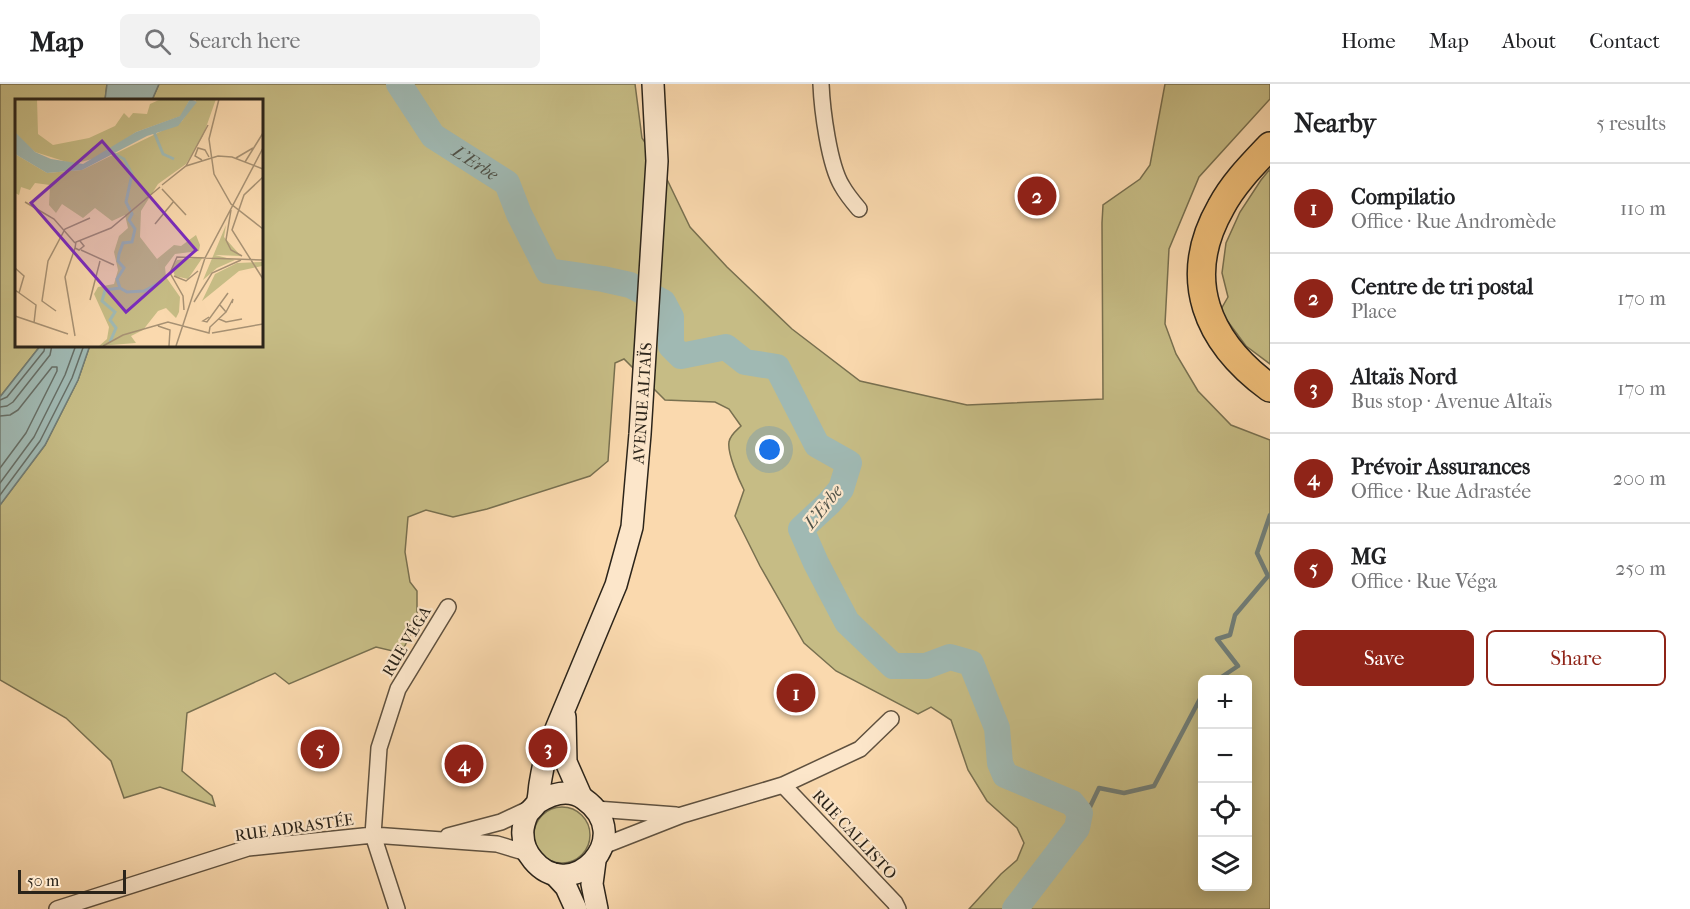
<!DOCTYPE html>
<meta charset="utf-8">
<style>
:root{--surface:#fff;--page:#f2f2f2;--text:#202124;--muted:#757577;--line:#e0e0e0;--accent:#8f2418}
body{margin:0;font-family:"IM FELL French Canon",serif;background:var(--page);color:var(--text)}
.controls{position:absolute;right:18px;bottom:18px;display:grid;overflow:hidden;border-radius:9px;box-shadow:0 3px 15px #0003}
.controls button{width:54px;height:54px;display:grid;place-items:center;padding:0;border:0;border-bottom:2px solid var(--line);background:var(--surface);color:var(--text);font:30px sans-serif}
.scale{position:absolute;left:18px;bottom:15px;width:108px;box-sizing:border-box;padding-left:6px;border:3px solid #2b241a;border-top:0;font-size:16px;line-height:21px;white-space:nowrap;color:#2b241a;-webkit-text-stroke:4px #fce6ca;paint-order:stroke}
.you{position:absolute;left:770px;top:366px;width:21px;height:21px;margin:-15px;border:4px solid #fff;border-radius:50%;background:#1a73e8;box-shadow:0 0 0 9px #1a73e833}
.badge{display:grid;place-items:center;width:39px;height:39px;border-radius:50%;background:var(--accent);color:#fff;font-size:20px;font-weight:700}
.pin{position:absolute;translate:-50% -50%;border:3px solid #fff;box-shadow:0 2px 6px #0006}
.list{margin:0;padding:0;list-style:none}
h2{display:flex;justify-content:space-between;align-items:center;height:78px;margin:0;padding:0 24px;font-size:26px}
h2 small{font-size:20px;font-weight:400;color:var(--muted)}
.list li{display:grid;grid-template-columns:39px 1fr auto;gap:18px;align-items:center;box-sizing:border-box;height:90px;padding:0 24px;border-top:2px solid var(--line)}
.list b{display:block;font-size:22px;white-space:nowrap}
.list p{margin:0;font-size:20px;white-space:nowrap;color:var(--muted)}
.list em{font-size:20px;font-style:normal;color:var(--muted)}
.actions{display:flex;gap:12px;padding:18px 24px}
.actions a{flex:1;padding:14px 0;border:2px solid var(--accent);border-radius:9px;text-align:center;font-size:21px;color:var(--accent)}
.actions .main{background:var(--accent);color:#fff}
.icon{flex:none;width:33px;height:33px;fill:none;stroke:currentColor;stroke-width:2;stroke-linecap:round;stroke-linejoin:round}
.map{position:relative;flex:none;width:1270px;height:825px;overflow:hidden}
header{display:flex;align-items:center;gap:36px;box-sizing:border-box;height:84px;padding:0 30px;background:var(--surface);border-bottom:2px solid var(--line)}
header strong{font-size:28px}
nav{display:flex;gap:33px;margin-inline-start:auto;font-size:21px}
.search{width:420px;height:54px;background:var(--page);display:flex;align-items:center;gap:15px;box-sizing:border-box;padding:0 21px;border-radius:9px;color:var(--muted);font-size:22px}
main{display:flex}
aside{flex:1;background:var(--surface)}
.map>svg:first-child{display:block}
.green{fill:#c6bc85;stroke:#787050;stroke-width:1.5;fill-rule:evenodd}
.water{fill:#a0b9b3;stroke:#717d76;stroke-width:1.5}
.lines{fill:none;stroke-linecap:round;stroke-linejoin:round}
.shore{stroke:#666e66;stroke-width:1.5}
.stream{stroke:#717d76;stroke-width:4.5}
.river{stroke:#a0b9b3;stroke-width:26}
.street-casing{stroke:#5f513f;stroke-width:18}
.secondary-casing{stroke:#2b241a;stroke-width:24}
.highway-casing{stroke:#2b241a;stroke-width:30}
.street{stroke:#fce6ca;stroke-width:15}
.secondary{stroke:#fce6ca;stroke-width:21}
.highway{stroke:#edbc77;stroke-width:27}
.labels{text-anchor:middle;stroke-width:4.5;stroke-linejoin:round;paint-order:stroke}
.street-label{font-size:16px;fill:#2b241a;stroke:#fce6ca}
.water-label{font-size:18px;font-style:italic;fill:#4e5148;stroke:#fce6ca}
.inset-river{fill:none;stroke:#a0b9b3;stroke-width:3}
.inset-road{fill:none;stroke:#a79173;stroke-width:1.5}
.view{fill:#7b2cbf;fill-opacity:0.15;stroke:#7b2cbf;stroke-width:3}
.inset-edge{fill:none;stroke:#2b241a;stroke-width:3}
</style>
<header>
<strong>Map</strong>
<div class="search"><svg class="icon" aria-label="search" viewBox="0 0 24 24"><circle cx="10" cy="10" r="6"/><path d="M15 15l6 6"/></svg>Search here</div>
<nav><a>Home</a><a>Map</a><a>About</a><a>Contact</a></nav>
</header>
<main>
<div class="map">
<svg width="1270" height="825" viewBox="0 0 1270 825">
<rect width="100%" height="100%" fill="#fad9ae"/>
<filter id="stains"><feTurbulence type="fractalNoise" baseFrequency=".00333" numOctaves="4"/><feColorMatrix values="0 0 0 0 .2 0 0 0 0 .09 0 0 0 0 .02 0 0 0 .5 -.17"/></filter>
<radialGradient id="worn" r=".72"><stop offset=".6" stop-color="#630" stop-opacity="0"/><stop offset="1" stop-color="#630" stop-opacity=".3"/></radialGradient>
<path class="green" d="M0,0H107L105,16H16V261H41L0,313Z
M159,0H635L642,54L662,85L690,143L727,183L792,245L860,297L967,321L1103,315L1102,139L1103,121L1140,95L1150,81L1165,0H1270V15L1199,93L1169,165L1165,240L1176,270L1198,307L1231,341L1270,356V825H969L1001,790L1017,776L1024,759L1017,744L987,717L968,686L951,636L931,623L918,630L836,587L804,559L760,482L735,432L744,406C739,396 727,369 729,358C730,351 737,346 741,342L729,325L715,318L665,316L624,275L615,279L608,377L590,392L487,425L453,433L426,426L408,433L405,468L410,498L417,507V539L401,569L376,563L289,600L275,589L187,629L182,687L212,712L215,722L160,703L124,714L111,677L66,634L0,596V421L45,361L78,296L90,261H261V16H152ZM1202,596H1248V802H1202Z
M1270,85V280L1246,262L1220,227L1228,213L1222,189L1226,159L1240,128L1261,96Z
M534 751a28 28 0 1 1 56 0a28 28 0 1 1-56 0Z"/>
<path class="water" d="M107,0H159L152,16H105Z
M41,261H90L78,296L45,361L0,421V313Z"/>
<g class="lines">
<path class="shore" d="M0,316L7,313L44,267L45,261
M0,323L7,322L13,318L50,271L52,261
M0,332L10,331L18,326L52,283H57V287L26,349L0,384
M0,399L34,353L65,291L76,261
M0,411L40,357L72,294L84,261"/>
<path class="stream" d="M1217,596L1238,582L1217,555L1230,551L1235,531L1268,492L1257,469L1270,431
M1080,729L1089,725L1099,704L1124,709L1154,702L1202,611"/>
<path class="river" id="s1" d="M399,0L433,52L507,99L519,130L548,187L603,195L630,201L663,218L671,233V262L681,272L726,263L745,278L777,283L817,361L849,379L841,405L829,419L801,445L816,479L847,538L893,582H926L950,573L971,579L997,644L1000,679L1005,691L1072,719L1080,729L1077,744L1015,825"/>
<g class="street-casing">
<path id="street" d="M821,0C822,25 829,81 842,102C847,111 853,118 859,125
M783,701L895,819L898,825
M596,725L676,731
M448,752L501,738L533,723
M603,762L682,731L783,701L860,665L891,635
M57,825L248,764L373,751L497,760L527,769
M397,825L373,751L379,664L398,605L448,523"/>
</g>
<g class="secondary-casing">
<g id="secondary">
<path d="M565,633L566,678L581,712"/>
<path id="s2" d="M537,719C551,710 569,704 584,715C638,753 571,822 533,776C527,769 523,761 523,751C522,745 525,735 528,729C531,726 535,722 537,719C539,714 539,706 540,700C542,688 544,676 548,664L616,501L632,443L640,350L657,77L653,0"/>
<path d="M595,777L592,800L597,825"/>
<path d="M554,790L566,803L576,825"/>
</g>
</g>
<g class="highway-casing">
<path id="highway" d="M1270,62C1252,81 1233,100 1221,123C1180,195 1207,258 1270,304"/>
</g>
<use href="#street" class="street"/>
<use href="#secondary" class="secondary"/>
<use href="#highway" class="highway"/>
</g>
<g class="labels">
<g class="street-label">
<text dy="6" stroke="none"><textPath href="#s2" startOffset="672">AVENUE ALTAÏS</textPath></text>
<text transform="translate(406 557) rotate(-59)" y="6">RUE VÉGA</text>
<text transform="translate(294 743) rotate(-8)" y="6">RUE ADRASTÉE</text>
<text transform="translate(855 750) rotate(47)" y="6">RUE CALLISTO</text>
</g>
<g class="water-label">
<text dy="6" stroke="none"><textPath href="#s1" startOffset="112">L'Erbe</textPath></text>
<text transform="translate(823 423) rotate(-51)" y="6">L'Erbe</text>
</g>
</g>
<g transform="translate(15 15)">
<rect width="248" height="248" fill="#fad9ae"/>
<path d="M0,0H22L23,35L38,46L74,39L100,27L109,14L114,19L118,14L132,15L135,5L146,0H175L166,17L121,33L85,58L58,65L20,53L4,40L0,33ZM182,0H201L188,37L171,65L143,85L126,112L125,138L142,160L159,146L166,147L181,136L185,146L184,152L160,155L150,168L151,178L165,198L164,213L161,219L151,209L143,212L128,231L116,237L121,244L84,247L92,240L94,228L79,195L83,188L99,185L103,171L99,153L104,137L113,129L110,116L97,122L80,109L68,119L47,105L41,114L34,106L35,86L20,84L15,91L6,88L4,96L0,94V55L32,74L67,71L167,22ZM211,126L209,138L226,157L200,156L220,161L202,169L188,181ZM188,158L173,180L160,177L157,169L162,161ZM247,163V167L224,172L187,202L200,175L222,164Z" fill="#c6bc85"/>
<path d="M175,0L182,3L163,27L132,37L67,71L32,74L0,55V33L20,53L36,60L68,65L121,33L165,17Z" fill="#a0b9b3"/>
<path class="inset-river" d="M139,33L148,55L159,60M105,189L112,193L129,192L146,183M95,243L101,229L95,221L100,213L87,202L90,191L105,189L102,180L109,169L103,162L104,155L108,144L117,143L120,130L114,121L117,115L111,103L117,75L109,60L96,53"/>
<path class="inset-road" d="M204,0L194,40L199,75L216,105L248,130M221,59L238,49M187,61L180,57L183,49L190,51L194,58M230,63L248,34M171,67L193,26M248,78L229,96L217,131L248,180M147,86L171,67L203,57L217,58L248,70M147,90L171,116M10,103L39,120L60,144M216,111L211,141L216,151L227,157M140,125L159,102M65,142L69,147L64,151L60,149L61,143L96,129L145,88M66,151L99,166M0,169L9,177L4,194M159,177L171,182L183,172M0,191L21,206L19,224M75,201L85,162M179,203L197,174L226,161M169,211L168,197L155,174L162,158L248,161M41,212L27,202L33,162L50,130L75,119M211,213L218,200L217,204M0,217L53,235M194,218L188,222L192,223L213,194M204,220L211,223L227,220M143,227L155,231L154,247M197,234L248,225M60,237L50,178L60,149M88,247L108,236L153,223L194,234L195,228L211,213L205,206M161,247L190,159L248,49"/>
<path class="view" d="M87,42L181,151L111,213L16,104Z"/>
<rect width="248" height="248" class="inset-edge"/>
</g>
<rect width="100%" height="100%" filter="url(#stains)"/>
<rect width="100%" height="100%" fill="url(#worn)"/>
</svg>
<div class="controls">
<button>+</button>
<button>−</button>
<button><svg class="icon" aria-label="locate" viewBox="0 0 24 24"><circle cx="12" cy="12" r="6"/><path d="M12 2v4M12 18v4M2 12h4M18 12h4"/></svg></button>
<button><svg class="icon" aria-label="layers" viewBox="0 0 24 24"><path d="M12 4l9 5-9 5-9-5zM3 14l9 5 9-5"/></svg></button>
</div>
<div class="scale">50 m</div>
<div class="you"></div>
<div class="pin badge" style="left:796px;top:609px">1</div>
<div class="pin badge" style="left:1037px;top:112px">2</div>
<div class="pin badge" style="left:548px;top:664px">3</div>
<div class="pin badge" style="left:464px;top:680px">4</div>
<div class="pin badge" style="left:320px;top:665px">5</div>
</div>
<aside>
<h2>Nearby<small>5 results</small></h2>
<ul class="list">
<li><span class="badge">1</span><div><b>Compilatio</b><p>Office · Rue Andromède</p></div><em>110 m</em></li>
<li><span class="badge">2</span><div><b>Centre de tri postal</b><p>Place</p></div><em>170 m</em></li>
<li><span class="badge">3</span><div><b>Altaïs Nord</b><p>Bus stop · Avenue Altaïs</p></div><em>170 m</em></li>
<li><span class="badge">4</span><div><b>Prévoir Assurances</b><p>Office · Rue Adrastée</p></div><em>200 m</em></li>
<li><span class="badge">5</span><div><b>MG</b><p>Office · Rue Véga</p></div><em>250 m</em></li>
</ul>
<div class="actions"><a class="main">Save</a><a>Share</a></div>
</aside>
</main>
